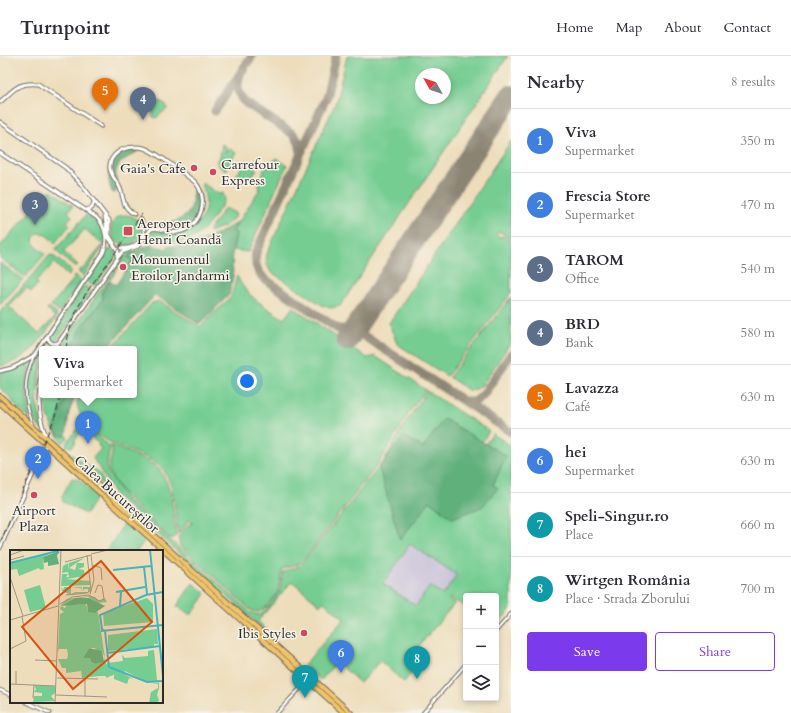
<!DOCTYPE html>
<meta charset="utf-8">
<style>
:root{--surface:#fff;--page:#f2f2f3;--text:#2b2b33;--muted:#7c7c81;--line:#e1e1e2;--accent:#7c3aed}
body{margin:0;font-family:Cardo,serif;background:var(--page);color:var(--text)}
.controls{position:absolute;right:12px;bottom:12px;display:grid;overflow:hidden;border-radius:4px;box-shadow:0 2px 6px #0003}
.controls button{width:36px;height:36px;display:grid;place-items:center;padding:0;border:0;border-bottom:1px solid var(--line);background:var(--surface);color:var(--text);font:20px sans-serif}
.compass{position:absolute;left:415px;top:12px;width:36px;height:36px;border-radius:50%;background:var(--surface);box-shadow:0 2px 6px #0003;rotate:310deg}
.you{position:absolute;left:247px;top:325px;width:14px;height:14px;margin:-10px;border:3px solid #fff;border-radius:50%;background:#1a73e8;box-shadow:0 0 0 6px #1a73e833}
.badge{display:grid;place-items:center;width:26px;height:26px;border-radius:50%;background:var(--accent);color:#fff;font-size:13px;font-weight:700}
.pin{position:absolute;translate:-50% -33px;filter:drop-shadow(0 1px 2px #0008)}
.pin::after{content:'';position:absolute;top:21px;width:14px;height:12px;background:inherit;clip-path:polygon(0 0,100% 0,50% 100%)}
.popup{position:absolute;left:39px;top:290px;width:98px;height:52px;box-sizing:border-box;display:grid;place-content:center;border-radius:4px;background:var(--surface);filter:drop-shadow(0 1px 3px #0005);font-size:13px;white-space:nowrap;color:var(--muted)}
.popup b{font-size:15px;color:var(--text)}
.popup::after{content:'';position:absolute;left:50%;top:100%;margin-left:-8px;border:8px solid transparent;border-top-color:var(--surface)}
.list{margin:0;padding:0;list-style:none}
h2{display:flex;justify-content:space-between;align-items:center;height:52px;margin:0;padding:0 16px;font-size:17px}
h2 small{font-size:13px;font-weight:400;color:var(--muted)}
.list li{display:grid;grid-template-columns:26px 1fr auto;gap:12px;align-items:center;box-sizing:border-box;height:64px;padding:0 16px;border-top:1px solid var(--line)}
.list b{display:block;font-size:15px;white-space:nowrap}
.list p{margin:0;font-size:13px;white-space:nowrap;color:var(--muted)}
.list em{font-size:13px;font-style:normal;color:var(--muted)}
.actions{display:flex;gap:8px;padding:12px 16px}
.actions a{flex:1;padding:9px 0;border:1px solid var(--accent);border-radius:4px;text-align:center;font-size:14px;color:var(--accent)}
.actions .main{background:var(--accent);color:#fff}
.icon{flex:none;width:22px;height:22px;fill:none;stroke:currentColor;stroke-width:2;stroke-linecap:round;stroke-linejoin:round}
.map{position:relative;flex:none;width:511px;height:657px;overflow:hidden}
header{display:flex;align-items:center;gap:24px;box-sizing:border-box;height:56px;padding:0 20px;background:var(--surface);border-bottom:1px solid var(--line)}
header strong{font-size:19px}
nav{display:flex;gap:22px;margin-inline-start:auto;font-size:14px}
main{display:flex}
aside{flex:1;background:var(--surface)}
.map>svg:first-child{display:block}
.industrial{fill:#c7c0d9}
.green{fill:#75cd92;stroke:#507c5e;fill-rule:evenodd}
.forest{fill:#60b07c;stroke:#466e54}
.lines{fill:none;stroke-linecap:round;stroke-linejoin:round}
.taxiway{stroke:#8c8473;stroke-width:9}
.runway{stroke:#8c8473;stroke-width:22}
.tertiary-tunnel{stroke:#c6b99e;stroke-width:3;stroke-dasharray:3 1.5;stroke-linecap:butt}
.pedestrian-casing{stroke:#6f695d;stroke-width:4}
.minor-casing{stroke:#6f695d;stroke-width:4.5}
.tertiary-casing{stroke:#6f695d;stroke-width:5}
.trunk-casing{stroke:#6f695d;stroke-width:6}
.pedestrian{stroke:#fff;stroke-width:2}
.minor{stroke:#fff;stroke-width:2.5}
.tertiary{stroke:#fff;stroke-width:3}
.trunk{stroke:#f1c369;stroke-width:4}
.rail{stroke:#2b2b2b;stroke-width:1;stroke-dasharray:6 3;stroke-linecap:butt}
.poi-dot{fill:#d1495b;stroke:#f7f3e8;stroke-width:1.5}
.labels{text-anchor:middle;stroke-width:3;stroke-linejoin:round;paint-order:stroke}
.poi-label{font-size:14px;fill:#2b2b2b;stroke:#f7f3e8;text-anchor:start}
.street-label{font-size:14px;fill:#2b2b2b;stroke:#f7f3e8}
.inset-river{fill:none;stroke:#45b5bb;stroke-width:2}
.inset-road{fill:none;stroke:#9f9681;stroke-width:1}
.view{fill:#d5540f;fill-opacity:0.15;stroke:#d5540f;stroke-width:2}
.inset-edge{fill:none;stroke:#2b2b2b;stroke-width:2}
</style>
<header>
<strong>Turnpoint</strong>
<nav><a>Home</a><a>Map</a><a>About</a><a>Contact</a></nav>
</header>
<main>
<div class="map">
<svg width="511" height="657" viewBox="0 0 511 657">
<rect width="100%" height="100%" fill="#f7f3e8"/>
<filter id="ink" filterUnits="userSpaceOnUse"><feTurbulence type="fractalNoise" baseFrequency=".025" numOctaves="2"/><feDisplacementMap in="SourceGraphic" scale="8" xChannelSelector="R" yChannelSelector="G"/><feConvolveMatrix kernelMatrix="1 2 1 2 8 2 1 2 1" color-interpolation-filters="sRGB"/></filter>
<filter id="wash" filterUnits="userSpaceOnUse"><feTurbulence type="fractalNoise" baseFrequency=".012" numOctaves="4" result="noise"/><feDisplacementMap in="SourceGraphic" scale="16" xChannelSelector="R" yChannelSelector="G"/><feGaussianBlur stdDeviation="0.9" result="paint"/><feColorMatrix in="noise" values="0 0 0 0 0 0 0 0 0 0 0 0 0 0 0 0 0 1.4 0 .05"/><feComposite in="paint" operator="in"/></filter>
<g filter="url(#wash)">
<rect width="100%" height="100%" fill="#edddbb"/>
<path class="industrial" d="M410,488L457,519L443,539L416,550L383,528Z"/>
<path class="green" d="M347,0H508L340,250L330,252L322,249L271,216C266,209 265,203 268,195L336,46ZM421,18H445V42H421Z
M159,45L164,47L168,52L156,62L152,60L154,57L145,52Z
M511,85V184L501,176L500,177L498,176L496,178L500,181L503,180L511,186V237L447,320L397,288L389,267Z
M222,88L227,91L225,96L226,97L230,93L236,97L225,114L218,109L217,106L220,101Z
M276,102L287,109L248,196L233,194L236,177L233,175L259,134L258,125L264,116L263,115L269,107L271,108Z
M247,104L257,113L251,122H240L236,120Z
M202,127L219,138L223,137L225,143C222,150 217,156 213,162C196,187 177,192 149,181L148,179C157,170 167,180 178,178C203,174 212,149 201,128Z
M51,134L73,150L68,156L72,160L67,166L70,169L55,187C52,184 48,180 44,178C37,174 30,183 35,189C37,193 42,195 45,198L25,221L0,202V190Z
M225,152L235,157L236,160L225,170L209,176V174Z
M111 174a15 15 0 1 1 30 0a15 15 0 1 1-30 0Z
M86,159C98,166 108,173 104,189L84,220L79,217V214L80,213L82,214L103,189L85,173L64,196L78,209L74,211L55,194Z
M148,189H150V193L143,192L131,198L132,205L129,209L123,205L102,236L103,243L79,275L72,293H59L126,198L138,194Z
M111,193L116,196V200L96,229H92L88,227V223L108,194Z
M52,199L70,213V217L68,220L54,207L36,226L38,228L31,236L27,231L9,251L39,278L55,261L47,253L49,251L56,257L57,261C42,282 28,305 0,310V256L49,200Z
M0,207L23,223L0,249Z
M75,219L77,220L81,225L59,256L51,249L74,223L73,221Z
M237,220C246,241 266,251 284,263L293,251L367,302L375,300L426,334L410,355L379,407L303,504L296,509L282,513L278,536L265,552L259,556L252,555L180,490L178,481L188,469L193,467L188,464L187,467L178,478C175,458 176,432 164,415C153,400 126,395 110,386C97,379 70,356 79,339H134V293H110L152,247L159,245L200,271L231,241Z
M87,230L89,232V238L58,283L54,286L50,284V281L83,231Z
M511,241V286L482,329L476,333L470,335L450,322V320Z
M42,298V311L39,321L37,344L42,374C23,356 25,321 38,299Z
M28,306L31,307C24,329 25,341 30,363L16,350L8,339L0,332V317L16,313Z
M427,335L489,375L482,386L444,363L423,392L404,381L400,484L430,445L452,462L482,450L497,432L493,429L506,400L485,388L493,378L511,390V553L496,570V540H466V551L451,542L449,543L455,547L418,591L427,599L404,626L380,605L360,627L337,606L321,624L304,609L344,563L324,546L320,549L292,525L258,565L273,580L268,578L116,440L93,402L101,393L99,391L98,387L85,376L82,379L80,377L74,385L76,386L72,391H69L66,389L67,386L83,366L110,391L107,409L108,416L127,445L251,557L260,559L264,556L280,535L283,516L299,510L304,505L384,405L403,371ZM410,488L457,519L443,539L430,530L416,550L383,528Z
M44,339H66L55,373L58,379L68,381L63,387C51,374 46,356 44,339Z
M111,389C124,395 143,401 154,409C173,422 173,458 176,479L174,482H170C152,465 119,439 110,416C107,407 115,398 111,389Z
M71,397L84,408L99,416L106,432L70,399Z
M72,422L78,423L97,440L86,458L63,446L62,440Z
M124,467L144,485L137,495H107Z
M193,527L206,538L191,559L177,550Z"/>
<path class="forest" d="M132,94H138V95C132,100 124,102 119,108C112,118 120,128 115,137L112,136C104,115 110,100 132,94Z
M195,132C211,145 193,175 171,175C166,174 163,173 161,169C174,166 189,163 192,148C193,142 191,137 195,132Z
M241,163L233,175L236,177L232,199L233,220L229,239L201,267L199,268L160,242L154,240L106,293H72L79,275L103,243L102,236L110,225L116,229L132,205L127,201C132,195 142,192 150,193V189L167,193L168,190C192,193 223,177 241,163Z
M66,339H76L69,356L66,380L58,379L55,373Z
M444,363L506,400L493,429L498,432L482,451L452,462L430,445L400,484L379,412L404,380L423,392Z"/>
<g class="lines">
<path class="taxiway" d="M336,0L326,42L256,196C254,207 257,217 266,224L338,273H352L361,264
M240,19C236,30 238,38 246,47L293,78L299,86L301,97
M215,55L252,0
M361,264L360,272L364,280L511,376
M465,345C473,348 477,345 483,339L511,298"/>
<path class="runway" d="M347,284L511,40"/>
</g>
</g>
<g filter="url(#ink)">
<g class="lines">
<path class="tertiary-tunnel" d="M134,158L141,164
M114,187L121,192"/>
<g class="pedestrian-casing">
<path id="pedestrian" d="M33,368C24,346 23,322 34,300"/>
</g>
<g class="minor-casing">
<path id="minor" d="M496,575L511,558
M0,634L11,639
M26,646L50,657
M277,657L308,624
M423,657L466,608"/>
</g>
<g class="tertiary-casing">
<path id="tertiary" d="M0,46C14,34 17,26 38,28L101,70
M0,66L66,112L81,128L109,164V179L114,187
M0,97L96,161C105,169 109,185 103,197L35,299L21,307
M86,154L92,152L94,146
M105,161L108,181L118,195L117,200
M121,192C137,194 150,178 141,164
M48,279C47,285 52,289 57,287
M54,293L119,200L122,196L138,190L151,173C161,170 168,178 178,176C201,172 210,143 195,126C186,119 154,95 144,92C135,90 124,91 117,97C112,101 109,106 110,113C111,120 117,125 120,132C125,145 121,149 134,158
M0,315L12,312L22,307
M42,319C37,339 38,363 47,382
M0,492L46,389"/>
</g>
<g class="trunk-casing">
<path id="trunk" d="M0,340L203,524L351,657
M0,347L344,657"/>
</g>
<use href="#pedestrian" class="pedestrian"/>
<use href="#minor" class="minor"/>
<use href="#tertiary" class="tertiary"/>
<use href="#trunk" class="trunk"/>
<path class="rail" d="M66,293C71,255 85,238 107,208C119,192 130,174 142,158
M0,487L54,363L61,339"/>
</g>
</g>
<g class="poi-dot">
<circle cx="194" cy="112" r="4"/>
<circle cx="213" cy="116" r="4"/>
<rect x="123" y="170" width="10" height="10" rx="2"/>
<circle cx="123" cy="211" r="4"/>
<circle cx="34" cy="439" r="4"/>
<circle cx="304" cy="577" r="4"/>
</g>
<g class="labels">
<g class="poi-label">
<text x="221" y="113">Carrefour<tspan x="221" dy="16">Express</tspan></text>
<text x="186" y="117" text-anchor="end">Gaia's Cafe</text>
<text x="137" y="172">Aeroport<tspan x="137" dy="16">Henri Coandă</tspan></text>
<text x="131" y="208">Monumentul<tspan x="131" dy="16">Eroilor Jandarmi</tspan></text>
<text x="34" y="459" text-anchor="middle">Airport<tspan x="34" dy="16">Plaza</tspan></text>
<text x="296" y="582" text-anchor="end">Ibis Styles</text>
</g>
<g class="street-label">
<text transform="translate(117 438) rotate(42)" y="5">Calea Bucureștilor</text>
</g>
</g>
<g transform="translate(10 494)">
<rect width="153" height="153" fill="#edddbb"/>
<path d="M41,3L33,7L34,19L30,20L29,18L9,26L7,19L0,20V13ZM74,8L59,18L65,20L67,13H74V17L68,19L74,20L75,26L56,29L80,31V35L51,36L52,24H58L56,27H59L58,22L52,23L53,16L58,13V20L59,13ZM30,35L36,58L20,62L14,40ZM51,37L53,40L54,37H72L71,41V38L61,37V44L65,42H78V39H74L73,41V37H80V40L78,43L59,44L52,41ZM80,46L85,47L89,51L95,48L97,52L88,53L78,47L63,49L51,56L55,58L57,55L76,54L78,62H88L95,108L92,101H86L85,98H79L73,108H80L81,112L85,114L93,112L95,108L96,115L97,113L113,111L112,105L115,108L138,106V101L144,100L147,130L151,131L137,132L115,121L114,123L106,119L123,129L119,128L117,134L104,129V125L108,123L96,128V126H89L72,128L71,121L56,123V118H52L48,109H57L58,105L57,99H49L48,102L50,60V64L54,62L50,59L51,55L57,49ZM137,48L143,54V72L94,76L93,63ZM147,79L148,94H144V97L98,101V85ZM149,133V138L147,145L149,150L147,153H139L141,142L148,138V134H141ZM24,135L45,136V143L41,146L45,151L23,152L24,146H32V143L24,142L26,139Z" fill="#75cd92"/>
<path d="M49,1L47,6L49,14L38,16V12L34,13L33,7ZM79,48L95,56L85,63L78,62L77,54L51,56L65,48ZM79,98L92,101L94,112L85,114L81,112L80,108H73Z" fill="#60b07c"/>
<path class="inset-river" d="M140,0L153,126M0,13L47,1L49,3M134,17L137,44M103,20L141,16M106,42L135,37M153,42L136,45L90,65L92,79L95,81L99,117L137,132L153,131M110,56L111,42M91,81L153,75M97,103L150,96"/>
<path class="inset-road" d="M81,4L98,0M0,5L14,0M0,10L14,6M55,12L81,5L84,30L80,44M83,15L91,18L92,30M0,27L13,66M56,45L77,43L81,40L77,5M50,54L62,47L79,45L89,51L94,49L92,36L88,35L85,43M0,70L48,56M0,99L16,91L12,66M25,110L47,111M47,128L88,129M75,129V146M0,134L45,136M6,134V121M46,145L97,147M23,148L24,135M45,153L51,0"/>
<path class="view" d="M91,11L142,72L63,139L12,77Z"/>
<rect width="153" height="153" class="inset-edge"/>
</g>
</svg>
<div class="controls">
<button>+</button>
<button>−</button>
<button><svg class="icon" aria-label="layers" viewBox="0 0 24 24"><path d="M12 4l9 5-9 5-9-5zM3 14l9 5 9-5"/></svg></button>
</div>
<svg class="compass" viewBox="-18 -18 36 36"><path d="M0-13l5 13h-10z" fill="#e53935"/><path d="M0 13l5-13h-10z" fill="#7c7c81"/></svg>
<div class="you"></div>
<div class="pin badge" style="left:88px;top:388px;background:#3f7fe0">1</div>
<div class="popup"><b>Viva</b>Supermarket</div>
<div class="pin badge" style="left:38px;top:423px;background:#3f7fe0">2</div>
<div class="pin badge" style="left:35px;top:169px;background:#5c6f8a">3</div>
<div class="pin badge" style="left:143px;top:64px;background:#5c6f8a">4</div>
<div class="pin badge" style="left:105px;top:55px;background:#e8710a">5</div>
<div class="pin badge" style="left:341px;top:617px;background:#3f7fe0">6</div>
<div class="pin badge" style="left:305px;top:642px;background:#0f9aa8">7</div>
<div class="pin badge" style="left:417px;top:623px;background:#0f9aa8">8</div>
</div>
<aside>
<h2>Nearby<small>8 results</small></h2>
<ul class="list">
<li><span class="badge" style="background:#3f7fe0">1</span><div><b>Viva</b><p>Supermarket</p></div><em>350 m</em></li>
<li><span class="badge" style="background:#3f7fe0">2</span><div><b>Frescia Store</b><p>Supermarket</p></div><em>470 m</em></li>
<li><span class="badge" style="background:#5c6f8a">3</span><div><b>TAROM</b><p>Office</p></div><em>540 m</em></li>
<li><span class="badge" style="background:#5c6f8a">4</span><div><b>BRD</b><p>Bank</p></div><em>580 m</em></li>
<li><span class="badge" style="background:#e8710a">5</span><div><b>Lavazza</b><p>Café</p></div><em>630 m</em></li>
<li><span class="badge" style="background:#3f7fe0">6</span><div><b>hei</b><p>Supermarket</p></div><em>630 m</em></li>
<li><span class="badge" style="background:#0f9aa8">7</span><div><b>Speli-Singur.ro</b><p>Place</p></div><em>660 m</em></li>
<li><span class="badge" style="background:#0f9aa8">8</span><div><b>Wirtgen România</b><p>Place · Strada Zborului</p></div><em>700 m</em></li>
</ul>
<div class="actions"><a class="main">Save</a><a>Share</a></div>
</aside>
</main>
